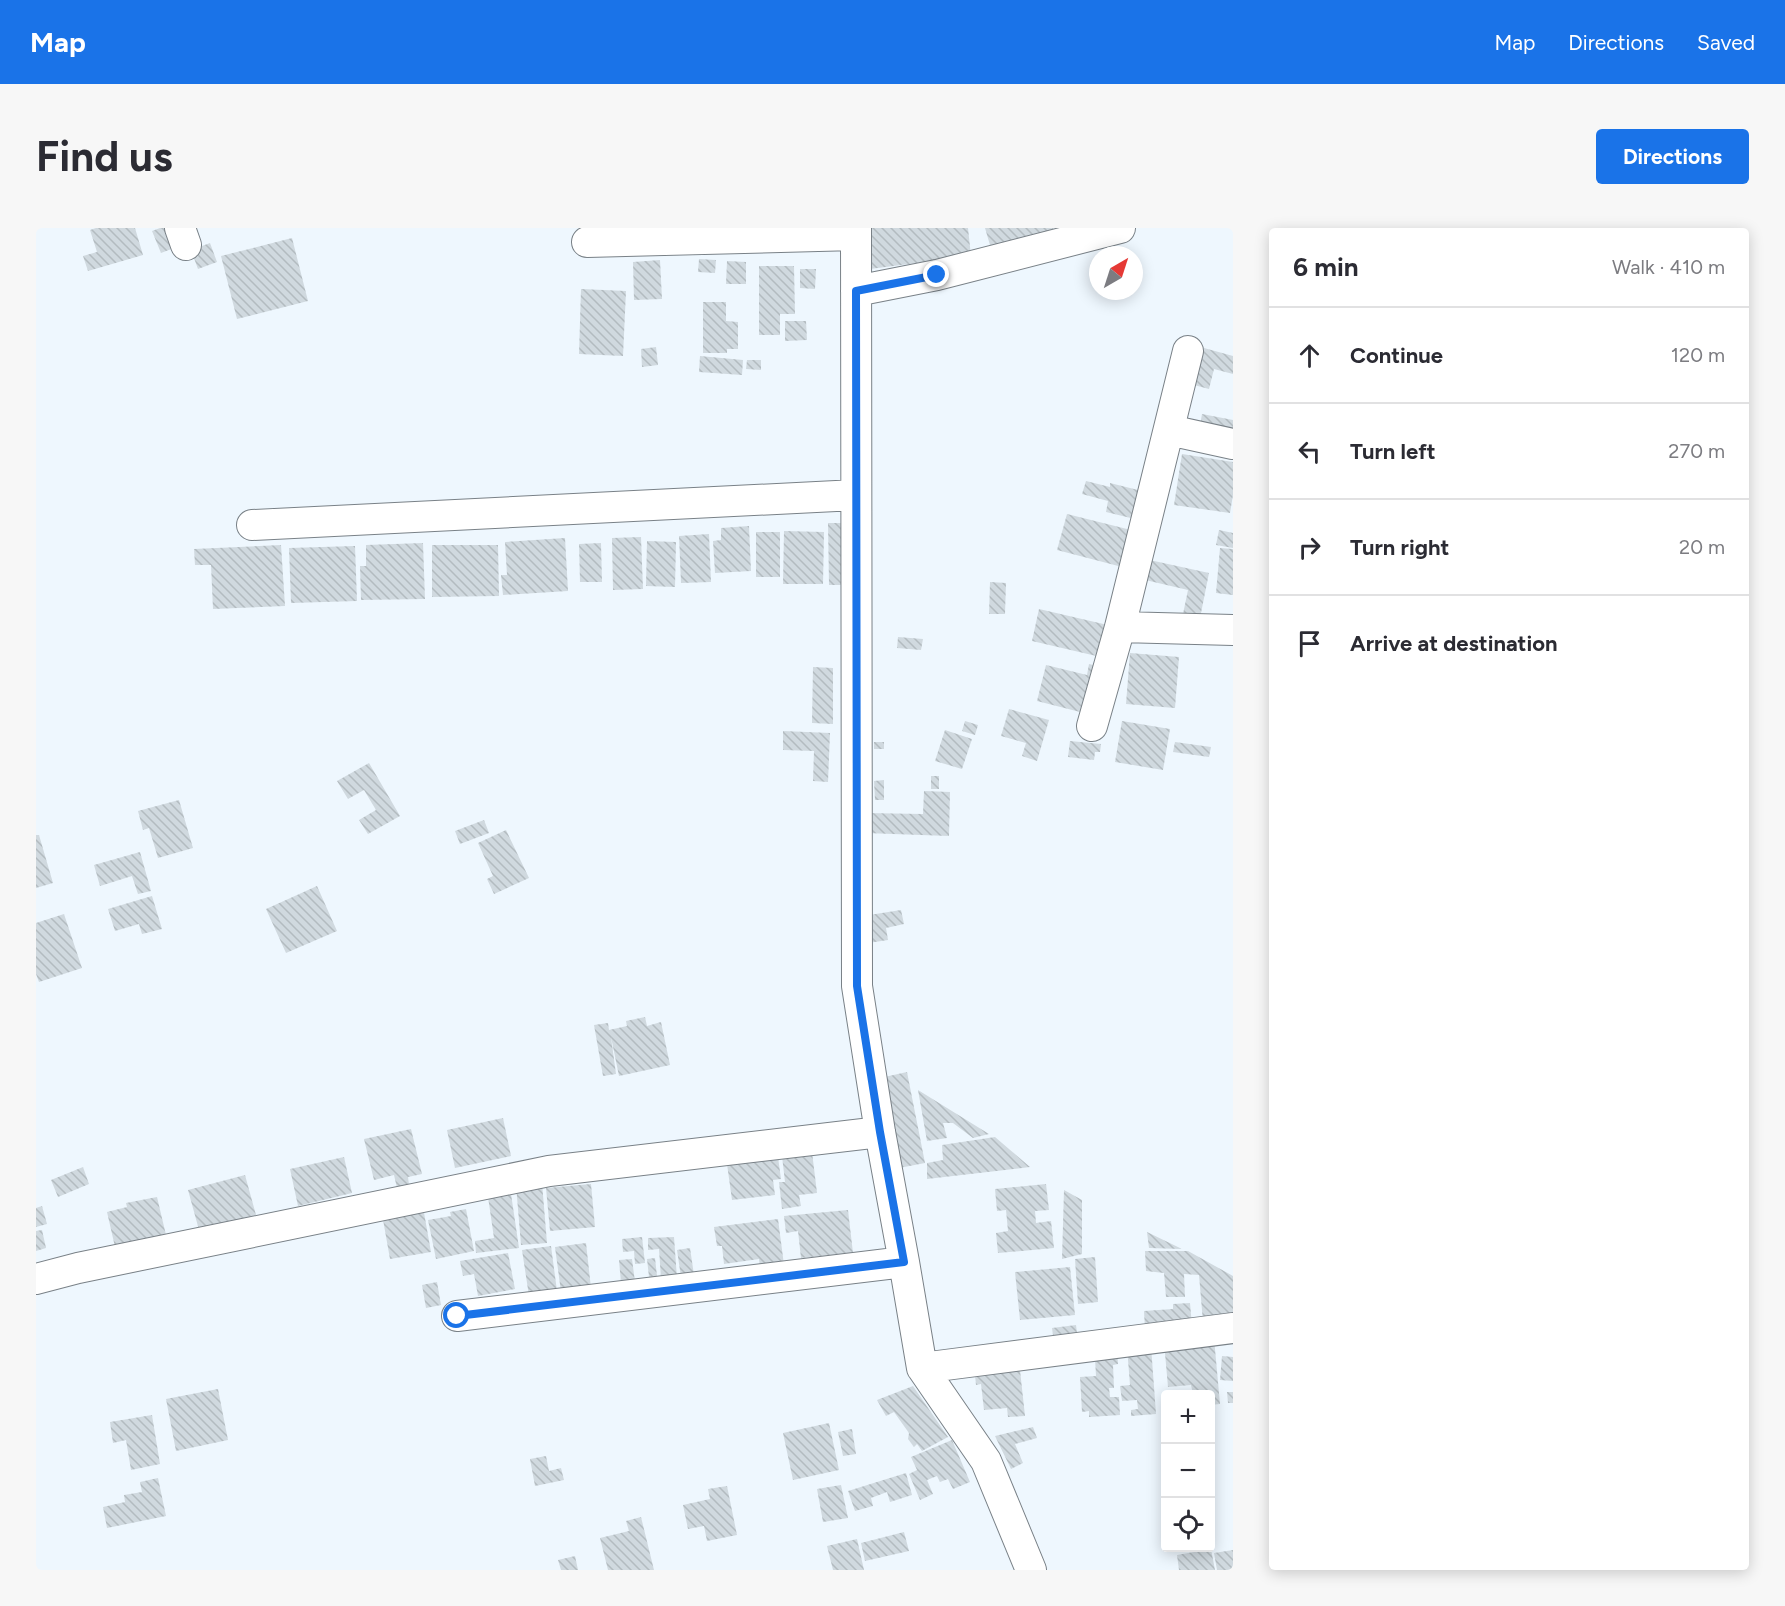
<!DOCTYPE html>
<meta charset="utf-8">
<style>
:root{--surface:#fff;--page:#f7f7f7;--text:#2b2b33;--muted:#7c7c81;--line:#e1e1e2;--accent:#1a73e8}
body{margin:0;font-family:Figtree,sans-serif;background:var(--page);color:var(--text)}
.controls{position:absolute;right:18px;bottom:18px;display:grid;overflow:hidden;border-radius:6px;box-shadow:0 3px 15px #0003}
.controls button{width:54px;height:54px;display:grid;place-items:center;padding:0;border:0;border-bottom:2px solid var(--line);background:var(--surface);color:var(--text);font:30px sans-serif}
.compass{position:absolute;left:1053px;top:18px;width:54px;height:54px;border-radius:50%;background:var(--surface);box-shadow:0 3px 15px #0003;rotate:39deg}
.stop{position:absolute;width:18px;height:18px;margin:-14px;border:4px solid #1a73e8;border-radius:50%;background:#fff}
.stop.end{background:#1a73e8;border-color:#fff;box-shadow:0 2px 6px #0008}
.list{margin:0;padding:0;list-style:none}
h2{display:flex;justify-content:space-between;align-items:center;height:78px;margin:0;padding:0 24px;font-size:26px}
h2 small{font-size:20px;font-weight:400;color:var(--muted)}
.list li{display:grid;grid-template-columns:39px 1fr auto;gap:18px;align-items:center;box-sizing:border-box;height:96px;padding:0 24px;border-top:2px solid var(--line)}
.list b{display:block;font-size:22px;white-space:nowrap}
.list em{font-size:20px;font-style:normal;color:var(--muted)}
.icon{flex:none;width:33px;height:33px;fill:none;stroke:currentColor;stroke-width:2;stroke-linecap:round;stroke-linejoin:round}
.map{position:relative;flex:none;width:1197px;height:1342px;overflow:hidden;border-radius:6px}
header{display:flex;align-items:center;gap:36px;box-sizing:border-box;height:84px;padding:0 30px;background:var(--accent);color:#fff}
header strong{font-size:28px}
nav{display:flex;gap:33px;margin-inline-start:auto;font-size:21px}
.intro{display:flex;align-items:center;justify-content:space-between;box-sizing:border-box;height:144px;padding:0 36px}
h1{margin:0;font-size:42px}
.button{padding:15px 27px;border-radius:6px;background:var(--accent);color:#fff;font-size:21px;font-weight:700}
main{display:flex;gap:36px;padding:0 36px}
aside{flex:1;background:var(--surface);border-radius:6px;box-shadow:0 3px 15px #0003}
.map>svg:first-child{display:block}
.building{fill:url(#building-back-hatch)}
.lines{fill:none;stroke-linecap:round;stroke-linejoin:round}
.minor-casing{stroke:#798187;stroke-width:32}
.minor{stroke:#fff;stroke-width:30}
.route{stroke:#1a73e8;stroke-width:8}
</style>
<header>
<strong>Map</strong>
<nav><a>Map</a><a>Directions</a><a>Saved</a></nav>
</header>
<div class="intro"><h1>Find us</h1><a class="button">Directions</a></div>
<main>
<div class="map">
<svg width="1197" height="1342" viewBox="0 0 1197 1342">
<defs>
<pattern id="building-back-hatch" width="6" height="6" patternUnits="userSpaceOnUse" patternTransform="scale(1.5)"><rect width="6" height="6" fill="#d0d9df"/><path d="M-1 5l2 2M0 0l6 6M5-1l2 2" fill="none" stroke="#b3bbc0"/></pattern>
</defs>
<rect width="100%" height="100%" fill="#eef7fe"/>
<path class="building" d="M60,0H99L107,27L52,43L47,28L61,24L54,2Z
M124,0H130L138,20L125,25L116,3Z
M828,0H932L935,28L834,41Z
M949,0H1017L1018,5L956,24Z
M256,10L272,73L201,91L185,28Z
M174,15L181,34L162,41L155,22Z
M663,31L680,32L679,45L662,44Z
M624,32L626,71L598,72L597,34Z
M691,33L710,34V56H690Z
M723,38H758L759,86H744V107H723Z
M764,41H780L779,61L764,60Z
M545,61L590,63L587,128L543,126Z
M667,74H690V93L702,94V121H691V125H667Z
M749,93H770L771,112L749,113Z
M620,119L622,137L606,139L605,121Z
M1168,120L1197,128V146L1178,141L1173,161L1158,157Z
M664,128L707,132L706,147L663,144Z
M711,132H725V142L710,141Z
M1166,186L1197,192V209L1163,203Z
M1146,226L1197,234V267L1194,285L1138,277Z
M1050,253L1074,259V255L1110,264L1103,292L1070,284L1072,273L1046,266Z
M1031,286L1099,303L1090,340L1021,322Z
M792,295H807L808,357H793Z
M713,298L715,343L679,345L677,313L685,312V300Z
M1183,302L1197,305V320L1180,317Z
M748,303L788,304L787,356H747Z
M720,304H744V349H720Z
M673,306L675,354L645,355L643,308Z
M605,309L607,361L577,362L576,310Z
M529,310L532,363L467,367L465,347H471L469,314Z
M611,313L640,314L639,359L610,358Z
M387,315L389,371L325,372L324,338H330V317Z
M565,315L566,354H544L543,316Z
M245,317L249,378L177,381L175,337H159L158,321Z
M396,317H462L463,368L396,369Z
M319,318L321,373L255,375L253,320Z
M1184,320L1197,321V367L1180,365Z
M1109,331L1173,345L1164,390L1147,386L1152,362L1105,351Z
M954,354L970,355L969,386H953Z
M1003,381L1076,398L1069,430L996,413Z
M862,409L887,411L885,422L861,420Z
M1094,425L1143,429L1139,480L1090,476Z
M1053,436L1065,439L1048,485L1001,473L1010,437L1051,447Z
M777,439L797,440V496L776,495Z
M973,481L1013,492L1001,533L986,528L990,515L965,508Z
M929,493L942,497L939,507L926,503Z
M1086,493L1134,501L1127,542L1079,534Z
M909,502L936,511L926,541L899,533Z
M747,503L794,505L792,554L777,553L778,523L747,522Z
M1034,513L1065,516L1064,524H1059L1058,532L1032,529Z
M838,514H848V521H838Z
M1139,514L1175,519L1173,529L1137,524Z
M333,535L364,588L332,606L323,592L340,582L328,562L312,571L301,553Z
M895,548H903V561H895Z
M848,552V572H839L838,553Z
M888,563L914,564L913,608L829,605V585L887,586Z
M143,572L157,620L122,630L113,600L107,602L102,583Z
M448,592L453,605L424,616L419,603Z
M470,602L493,650L458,666L451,651L457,648L442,615Z
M0,607H3L17,655L0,660Z
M104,624L115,663L102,666L96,648L64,658L58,637Z
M281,658L301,703L250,725L230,681Z
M116,668L126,701L106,706L103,696L79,703L72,681Z
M865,682L868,696L850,700L852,712L832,715L827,688Z
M28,686L46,740L3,754L0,746V695Z
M609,789L611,798L625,794L634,837L583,848L575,809L580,846L567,848L558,797L572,795L573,802L591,798L590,793Z
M871,844L889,935L863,940L844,850Z
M882,862L953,906L937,910L917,895H907L911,910L891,913Z
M467,890L475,928L419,940L411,902Z
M375,901L386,946L372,949L373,957L361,960L358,947L338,952L328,911Z
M959,909L994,939L891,951V935L907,932L906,917Z
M776,924L781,965L763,967L765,978L746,981L743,954H749L746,928Z
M308,929L316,965L262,978L254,941Z
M742,929L745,951L737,952L739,967L696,972L691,936Z
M47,939L53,956L22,969L15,952Z
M209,947L220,987L163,1002L152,962Z
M506,955L511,1015L485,1017L480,957Z
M555,956L559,999L514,1003L510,960Z
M1010,956L1013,982L999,983L1000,995L1015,993L1018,1020L962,1025L960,1005L972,1003L970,982L961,983L959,961Z
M474,959L483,1020L440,1025L439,1013L458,1010L451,962Z
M1028,962L1046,972V1026L1026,1031Z
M121,969L130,1007L79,1019L71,984L91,979L90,975Z
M6,978L11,996L0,999V980Z
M387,979L395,1024L354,1031L346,986Z
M430,981L438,1023L400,1031L392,992L415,988L414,984Z
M812,982L817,1025L765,1030L762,1003L750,1005L748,988Z
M742,991L748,1037L724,1040L723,1031L688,1036L686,1018H681L678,999Z
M6,1002L10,1020L0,1023V1003Z
M1111,1004L1146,1021L1113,1020Z
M606,1009L609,1035L599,1036L598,1023L587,1024L586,1011Z
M638,1009L641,1050L625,1051L623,1021L612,1022V1010Z
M550,1015L555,1060L525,1064L519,1019Z
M515,1018L521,1063L493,1068L486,1022Z
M654,1020L658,1047L645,1049L641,1022Z
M1109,1023H1152L1197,1048V1090L1167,1094L1163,1047L1148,1046L1149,1069H1130L1128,1045L1110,1043Z
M472,1025L479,1061L442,1068L438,1046L427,1048L424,1033Z
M1059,1029L1062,1074L1042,1076L1039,1031Z
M619,1030L621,1048L613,1049L611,1031Z
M596,1031L599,1054L585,1055L583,1032Z
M1034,1039L1039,1087L984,1092L979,1044Z
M401,1054L405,1077L390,1080L386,1057Z
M1154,1075L1156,1098L1109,1102L1108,1083L1137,1081V1076Z
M1040,1097L1042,1113L1018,1115L1016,1100Z
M1178,1110L1184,1176L1174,1177V1166H1157L1155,1157L1132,1159L1128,1114Z
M1115,1118L1120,1186L1095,1188V1182L1102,1181L1101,1172L1086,1173L1084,1158L1094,1157L1091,1119Z
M1081,1121L1082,1136L1077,1137L1078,1160H1073L1074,1169H1083L1084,1187L1053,1189V1183L1046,1184L1044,1149L1060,1148L1059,1130Z
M1186,1128L1197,1129V1153L1184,1152Z
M983,1133L989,1188L972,1189L971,1180L948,1182L945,1156L940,1157L938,1137Z
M877,1158L912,1209L886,1223L881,1216L878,1219L872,1211L873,1205L858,1184L850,1188L841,1172Z
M182,1161L192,1212L140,1223L130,1171Z
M1191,1164H1197V1175H1192Z
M116,1187L124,1236L95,1242L90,1212L77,1215L74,1194Z
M793,1195L803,1242L757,1252L747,1205Z
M997,1199L1001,1210L979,1216L987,1235L975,1241L959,1208Z
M816,1201L820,1226L807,1228L802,1204Z
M916,1212L934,1254L917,1261L912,1251L904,1254L901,1248L891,1252L897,1266L884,1272L873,1246L881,1242L875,1229Z
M510,1228L513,1243L525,1240L528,1252L499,1258L494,1231Z
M870,1245L876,1267L854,1274L851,1264L835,1270L837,1278L819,1283L812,1263Z
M122,1250L130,1288L71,1300L67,1279L89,1274L88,1267L106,1264L104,1254Z
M805,1257L812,1290L787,1294L781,1261Z
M691,1258L701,1307L671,1313L668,1298L652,1301L647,1277L674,1271L672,1261Z
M605,1289L618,1342H572L564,1310L593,1303L590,1293Z
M868,1304L873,1323L829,1333L825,1315Z
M821,1311L828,1342H797L791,1318Z
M1175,1321L1179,1342H1143L1141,1327Z
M1197,1322V1342H1181L1178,1325Z
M539,1328L542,1342H525L522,1332Z"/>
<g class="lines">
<g class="minor-casing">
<path id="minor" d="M144,0L150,17
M820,0L821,758L844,904L868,1034L886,1140L950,1233L995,1342
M551,14L820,7
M820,63L901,47L1084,0
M1133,202L1197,216
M216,297L820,267
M1084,399L1197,402
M1056,498L1084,399L1152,123
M0,1051L42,1040L513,943L844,904
M421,1088L868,1034
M886,1140L1197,1100"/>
</g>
<use href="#minor" class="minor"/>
</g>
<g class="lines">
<path class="route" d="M421,1088L868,1034L844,904L821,758L820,63L901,47"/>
</g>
</svg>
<div class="controls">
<button>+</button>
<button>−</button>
<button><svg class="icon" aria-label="locate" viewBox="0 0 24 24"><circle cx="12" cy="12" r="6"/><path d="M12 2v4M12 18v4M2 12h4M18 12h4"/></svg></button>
</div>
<svg class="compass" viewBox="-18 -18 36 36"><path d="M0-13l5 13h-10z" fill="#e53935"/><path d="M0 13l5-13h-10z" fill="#7c7c81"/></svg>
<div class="stop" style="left:421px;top:1088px"></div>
<div class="stop end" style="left:901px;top:47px"></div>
</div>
<aside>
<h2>6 min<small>Walk · 410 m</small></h2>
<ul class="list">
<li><svg class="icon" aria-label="ahead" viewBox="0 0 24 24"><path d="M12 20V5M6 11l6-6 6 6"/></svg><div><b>Continue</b></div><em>120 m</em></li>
<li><svg class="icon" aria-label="left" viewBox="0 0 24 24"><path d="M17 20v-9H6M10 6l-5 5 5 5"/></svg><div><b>Turn left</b></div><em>270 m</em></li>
<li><svg class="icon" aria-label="right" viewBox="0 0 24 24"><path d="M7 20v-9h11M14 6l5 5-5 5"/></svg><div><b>Turn right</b></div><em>20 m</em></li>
<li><svg class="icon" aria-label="arrive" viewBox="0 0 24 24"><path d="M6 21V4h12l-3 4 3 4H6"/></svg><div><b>Arrive at destination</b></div></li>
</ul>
</aside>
</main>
